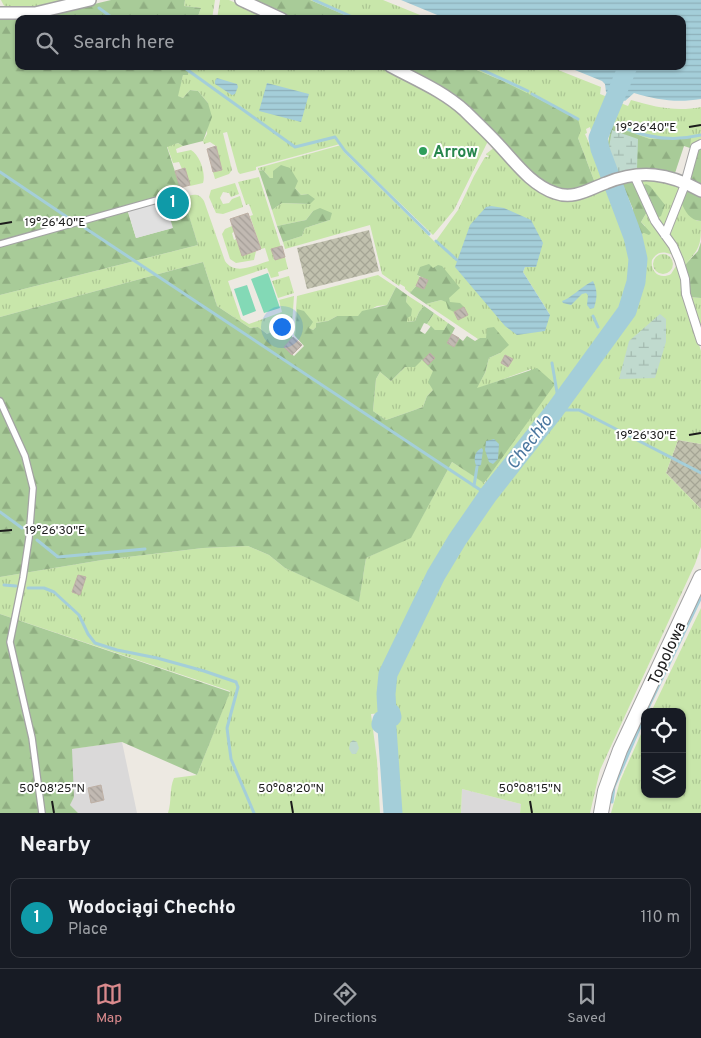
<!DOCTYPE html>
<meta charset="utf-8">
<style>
:root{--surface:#171b24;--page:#242831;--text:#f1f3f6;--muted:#9ea1a6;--line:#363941;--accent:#da8a8d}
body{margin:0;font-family:Overpass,sans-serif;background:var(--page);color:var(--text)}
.controls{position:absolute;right:15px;bottom:15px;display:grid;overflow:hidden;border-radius:10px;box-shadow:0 1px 4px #0004}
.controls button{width:45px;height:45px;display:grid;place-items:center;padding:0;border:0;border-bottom:1px solid var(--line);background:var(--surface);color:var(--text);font:25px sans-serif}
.you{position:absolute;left:281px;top:326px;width:18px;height:18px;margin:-12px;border:4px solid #fff;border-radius:50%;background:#1a73e8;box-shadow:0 0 0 8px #1a73e833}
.badge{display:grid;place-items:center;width:32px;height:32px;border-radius:50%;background:var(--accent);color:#fff;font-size:16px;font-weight:700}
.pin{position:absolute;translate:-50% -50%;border:2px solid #fff;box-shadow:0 1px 5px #0006}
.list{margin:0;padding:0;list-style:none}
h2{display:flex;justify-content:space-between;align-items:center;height:65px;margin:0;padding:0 20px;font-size:21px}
h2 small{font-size:16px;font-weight:400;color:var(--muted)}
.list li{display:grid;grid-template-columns:32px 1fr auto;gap:15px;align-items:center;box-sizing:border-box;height:80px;margin:0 10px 10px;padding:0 10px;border:1px solid var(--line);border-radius:10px}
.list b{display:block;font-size:19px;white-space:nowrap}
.list p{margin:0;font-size:16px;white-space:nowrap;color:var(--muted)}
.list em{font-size:16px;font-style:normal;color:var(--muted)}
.icon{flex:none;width:28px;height:28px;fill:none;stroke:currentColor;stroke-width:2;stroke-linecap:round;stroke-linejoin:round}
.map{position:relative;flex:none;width:701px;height:813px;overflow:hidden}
.search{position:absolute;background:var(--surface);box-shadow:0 1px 4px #0004;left:15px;right:15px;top:15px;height:55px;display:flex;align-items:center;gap:12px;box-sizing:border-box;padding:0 18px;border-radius:10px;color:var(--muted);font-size:19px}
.sheet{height:155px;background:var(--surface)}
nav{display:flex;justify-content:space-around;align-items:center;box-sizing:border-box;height:70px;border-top:1px solid var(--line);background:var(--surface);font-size:14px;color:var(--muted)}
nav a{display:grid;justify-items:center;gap:2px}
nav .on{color:var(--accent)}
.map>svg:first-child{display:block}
.residential{fill:#dad9d9}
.construction{fill:url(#construction-cross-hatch)}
.grass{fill:url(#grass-tufts);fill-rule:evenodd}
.forest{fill:url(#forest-firs);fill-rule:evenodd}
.wetland{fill:url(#wetland-marsh)}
.pitch{fill:#83d9b6}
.parking{fill:#e0e0e0}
.water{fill:url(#water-rules)}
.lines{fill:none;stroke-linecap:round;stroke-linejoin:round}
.stream{stroke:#a4ced9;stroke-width:3}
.river{stroke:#a4ced9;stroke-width:19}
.building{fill:url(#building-back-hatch);stroke:#beb0a5}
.service-casing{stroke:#a3a3a3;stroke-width:8}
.pedestrian-casing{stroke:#a3a3a3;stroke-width:10}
.minor-casing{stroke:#a3a3a3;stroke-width:14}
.tertiary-casing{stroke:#a3a3a3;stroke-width:16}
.service{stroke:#fff;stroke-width:5.5}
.pedestrian{stroke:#fff;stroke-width:8}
.minor{stroke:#fff;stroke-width:11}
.tertiary{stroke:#fff;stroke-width:14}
.ticks{fill:none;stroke:#1c1c1c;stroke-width:2}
.leisure-dot{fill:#2e9e5b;stroke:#fff;stroke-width:2}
.labels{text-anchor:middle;stroke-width:4;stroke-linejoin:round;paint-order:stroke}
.leisure-label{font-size:16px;font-weight:bold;fill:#27864d;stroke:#fff;text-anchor:start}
.street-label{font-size:16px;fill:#1c1c1c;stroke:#fff}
.water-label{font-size:18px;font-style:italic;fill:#4b779f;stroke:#fff}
.ticks-label{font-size:12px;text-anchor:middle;fill:#1c1c1c;stroke:#fff;stroke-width:4;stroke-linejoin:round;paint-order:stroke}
</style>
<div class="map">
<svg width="701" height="813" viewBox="0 0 701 813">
<defs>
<pattern id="construction-cross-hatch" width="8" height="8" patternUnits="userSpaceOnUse" patternTransform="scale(1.25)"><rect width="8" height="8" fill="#c1c1ae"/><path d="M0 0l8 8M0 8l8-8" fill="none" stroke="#a5a595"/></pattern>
<pattern id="grass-tufts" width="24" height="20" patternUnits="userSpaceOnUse" patternTransform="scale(1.25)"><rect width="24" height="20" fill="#c8e6aa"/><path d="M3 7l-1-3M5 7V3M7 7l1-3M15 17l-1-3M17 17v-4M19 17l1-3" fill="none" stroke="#abc592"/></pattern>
<pattern id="forest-firs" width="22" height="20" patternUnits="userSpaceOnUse" patternTransform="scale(1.25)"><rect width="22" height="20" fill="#a8cb98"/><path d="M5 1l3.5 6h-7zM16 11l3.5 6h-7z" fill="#90ae82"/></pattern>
<pattern id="wetland-marsh" width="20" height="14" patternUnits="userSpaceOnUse" patternTransform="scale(1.25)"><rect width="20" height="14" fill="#c0dace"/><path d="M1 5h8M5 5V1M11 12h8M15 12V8" fill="none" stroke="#a4bab0"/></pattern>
<pattern id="water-rules" width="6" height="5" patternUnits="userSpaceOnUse" patternTransform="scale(1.25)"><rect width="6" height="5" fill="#a4ced9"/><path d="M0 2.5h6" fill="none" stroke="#8db0ba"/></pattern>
<pattern id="building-back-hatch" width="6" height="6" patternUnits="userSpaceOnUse" patternTransform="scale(1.25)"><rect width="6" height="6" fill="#c1b9b2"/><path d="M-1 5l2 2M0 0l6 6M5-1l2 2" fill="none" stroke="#a59e98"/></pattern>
</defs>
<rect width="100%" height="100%" fill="#ede9e2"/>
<path class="residential" d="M122,742L137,813H78L70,805L74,797L71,749Z
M462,789L521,804L520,813H461Z"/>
<path class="construction" d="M369,230L379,271L307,289L297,248Z
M678,440L701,444V509L666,473Z"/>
<path class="grass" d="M1,0H79C61,4 26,14 9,8C4,7 3,4 1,0Z
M185,0H215L212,19H197L201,8L184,6Z
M220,0H229L272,19H217Z
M310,0H383L430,19H354Z
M190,66H381L431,91L449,102L489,139L454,210L433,235L341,146L344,152L435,242L458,210L474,176L485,157H489L486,154L496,146C513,163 544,204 569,201C581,199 595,191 606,187L617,217L621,216C626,225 631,235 634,245C638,268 633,295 622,315L449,545L435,568L420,598L386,672L383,688V713L371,714L377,760L380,813H168C172,801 169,789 174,778L197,775L230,691L0,614V577L102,560L203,548L248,546L269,555L285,568L359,601L366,558L411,537L452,462L485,483L531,369L476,389L485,373L489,358L500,353L486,338L478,339L426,304L441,300L450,302L433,268L417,275L420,277L416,286L410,293L405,289V287L400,284L399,286L382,274L370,225L285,249L283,242L302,236L305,228L330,220L313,211L306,220L277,226L272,210L282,203L310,204L308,194L301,195L295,188L273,178H270L263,170L259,171L258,168L341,145L340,144L256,167V170L240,174L238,172L227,132L223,133L232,170L229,174L215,179L213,172L222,170L216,146L210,142L204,144L203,141L207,134L208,103L198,91L190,90L183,98L177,96L183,75H188ZM470,225L525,267L523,272L550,315Z
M467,66H548L601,87L600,94L610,98L608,105L598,115L595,129L591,131L590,127L586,129L587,133L585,134L605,179L595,183L578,138L525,94L503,81Z
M631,100C655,107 676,112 701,107V141L692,144L690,148V138L650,139L611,127L615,121L618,102L628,106Z
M178,143L183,146L176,149L177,153L191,150C200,155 206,174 203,183L190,186L185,169H182L179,162L173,163L167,146Z
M259,177L281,247L272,249L274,260L285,257L288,269L278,272L279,276L271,278L267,268L228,281L241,319L249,324L282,312L279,300L294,296L292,325H287L279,319L272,322L271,332L267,334L258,327L250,328L217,306L203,262L0,317V295L198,245L183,197C193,195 198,192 204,201L225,261C235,276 255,265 269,261L265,248L261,249L250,216L253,215L249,204L246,205L238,182Z
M643,178L681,185L665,229L658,222L642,186L641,182Z
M235,183L239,194L231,197L229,193L223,192L220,198L223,204L229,203L232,199L240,196L243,207L223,214L216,213L209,197L211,190Z
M681,201L697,221H701C701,245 701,247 685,265L670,236Z
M648,210L673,252L671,254C662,251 657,252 652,260C650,272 660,280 671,274L676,266L680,267L685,301L701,351V444L678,440L666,473L701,509V547L695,564L600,770L590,813H520L521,804L462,789L461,813H397L388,694L391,674L401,652L447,564L490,503L626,319C640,289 644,269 637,236L644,233L645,226L641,222Z
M232,226L234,232L232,233L234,240L236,239L242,255L256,251L254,260L236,263L230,259L222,234L225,229Z
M653 264a10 10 0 1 1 20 0a10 10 0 1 1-20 0Z
M378,275L396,287L387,305L377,306L358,316H337L328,321L316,323V327L313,330L308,328L297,309L295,336L294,335L297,296Z
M289,276L294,293L278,298L272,281Z
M407,295L424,306L419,312L415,321L407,322L406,302Z
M689,297L701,298V334Z
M434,313L448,323L444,330H435L427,324Z
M423,360L433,371V390L427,396L423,407L386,420L373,411L376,379L380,372L391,381L405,367Z
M701,608V813H611L620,781L645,725V794H682V712H651Z"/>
<path class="forest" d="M111,0H185L184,6L201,8L197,19H19V66H190L188,75H183L178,96L183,98L190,90L198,91L208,103L212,117L203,141L183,146L178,143L167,147L181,190L126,206L136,238L172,228L166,205L168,204L169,207L178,205L176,198L183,196L198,245L0,295V17L49,15Z
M249,0H310L354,19H292Z
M401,66H467L503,81L578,119L581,130L578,138L595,183C585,186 573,192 561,190C530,183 494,130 470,108C450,90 425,79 401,66Z
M618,124L624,130L650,139L691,138L690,148L684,146L675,173L652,170L615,176L607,148L611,127Z
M701,143V187L689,178Z
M281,165L290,168L298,181L295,188L301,195L308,194L315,199L310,204L282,203L272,210L259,171L263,170L270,178H273V171Z
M633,180L648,210L641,222L651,233L649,235L644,233L637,236L628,215L632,213L633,209L621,181Z
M646,184L650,186L665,205L661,216L657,218L642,186Z
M686,188L701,196V221C690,221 685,211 681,202Z
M320,208L332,213L330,220L305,228L302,236L283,242L277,226L306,220L313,211Z
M701,242V298L689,297L685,265L698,251Z
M203,262L217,306L250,328L258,327L267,334L271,332V322L279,319L287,325H292V339L284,347L294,356L304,346L295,336L297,309L304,311L313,322L309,328L313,330L316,327V323L328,321L337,316H358L362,311L387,305L396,287L407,295L406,302L412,309L411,316L407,318V322L415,321L419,312L424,306L434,313L427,324L424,323L420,331L425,334L431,326L435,330H444L448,323L455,328L447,343L454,347L459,338L463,341L467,336L475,341L480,338H486L487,328L494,327L509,345L500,353L489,358L485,373L477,388L537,368L555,384L484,483L452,462L411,538L366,558L359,602L285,568L269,555L248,546L203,548L102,560L0,577V317ZM422,360L433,371L428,382L433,390L427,396L423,407L386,420L373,411L376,379L380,372L391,381L405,367H415Z
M429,264L433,268L438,265L442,266L460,288L449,298L450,302L460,303L464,307L454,312L448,309L446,302L441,300L426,304L410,293L416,286L424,289L428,280L417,275L420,267Z
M0,614L230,692L197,775L122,742L72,749L74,797L70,805L78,813H0Z"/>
<path class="wetland" d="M612,130L638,139L637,169L616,173L609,147Z
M660,314L666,319V342L655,378L619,379L629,341Z
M353,740L357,742L359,748L356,754H352L349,749L350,743Z"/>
<path class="pitch" d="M268,273L280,308L264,313L251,279Z
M247,285L256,311L243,316L234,289Z"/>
<path class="parking" d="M157,202L159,207L166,205L173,228L136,238L128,211Z"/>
<path class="water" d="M401,0H701V99C677,103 657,100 634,93L625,101L606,92L605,84L602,81L565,66H682V19H447Z
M217,78L237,84L238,87L235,94L232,95L215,84V81Z
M267,83L309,94L301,122L259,111Z
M491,206L504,208L531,220L543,243L536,267H525L523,272L550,315L545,331L517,335L505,326L455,267L470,225L486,207Z
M593,281C598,291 597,298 594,308L590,309L587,305L588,295L586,293L582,294L571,305L563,303L562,301C570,299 582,286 593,281Z
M494,439L499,444L498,459L493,464L489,462L485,450L486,441Z
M482,448L483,450L481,465L477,467C473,461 474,451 482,448Z"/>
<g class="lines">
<path class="stream" d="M314,0L357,19
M99,8L114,19
M182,66L295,147L335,137L345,151L429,234
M474,66L528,91
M532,94L578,119
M627,129C651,139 676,141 701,135
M0,172L67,217
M85,228L488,495
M436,241L457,260
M593,316L598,327
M601,335L605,342
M552,363L559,404
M555,410H579L701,473
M474,486L477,467
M0,512L22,528
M37,540L58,557L145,549
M4,585L16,586
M28,588H44L54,592L79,615L88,634L95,643L117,650L157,658L204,671L236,682L238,687L227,728L231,759L254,813
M646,712L701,597
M612,802L614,787L645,715"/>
<path class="river" d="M393,813L387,728L381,724L382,720L392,717L391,713L387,712L386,694L388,674L436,575L457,540L488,495L555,410L627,311L636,282L638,259L633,237L600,149L598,138L628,66"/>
</g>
<path class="building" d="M216,146L222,170L213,172L207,149Z
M185,168L190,185L180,188L175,171Z
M248,213L261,249L242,256L230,219Z
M282,246L285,257L275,260L271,249Z
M420,277L428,280L424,289L416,286Z
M464,307L468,315L458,320L454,312Z
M452,334L459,338L454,347L447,343Z
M293,337L302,345L292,355L284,347Z
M430,353L435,358L428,365L423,360Z
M505,355L513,359L508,367L501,363Z
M78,575L86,577L80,595L72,592Z
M101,785L104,800L91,803L88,788Z"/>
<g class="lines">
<g class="service-casing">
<path id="service" d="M0,244L182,193
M0,401L25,456L33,488L29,538L23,578L10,642L32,738L42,813"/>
</g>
<g class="pedestrian-casing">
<path id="pedestrian" d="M634,175L655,221L673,246L679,260L685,279L686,294L701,341
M665,235L684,187L695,147L701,144"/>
</g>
<g class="minor-casing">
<path id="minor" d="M241,0L282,19
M0,13H35L90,0
M390,66C416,80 443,91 465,111C476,122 488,133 498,144C515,162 531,185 555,193C574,200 589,189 606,183C641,169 669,173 701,191"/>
</g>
<g class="tertiary-casing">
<path id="tertiary" d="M601,813L605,791L620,750L701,577"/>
</g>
<use href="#service" class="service"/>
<use href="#pedestrian" class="pedestrian"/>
<use href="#minor" class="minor"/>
<use href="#tertiary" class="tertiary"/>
</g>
<path class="ticks" d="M689,127L701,125M0,224L12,222M689,435L701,433M0,531L12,530M52,801L54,813M291,801L293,813M530,801L532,813"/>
<circle class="leisure-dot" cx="423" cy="151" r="5"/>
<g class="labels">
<g class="leisure-label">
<text x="433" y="157">Arrow</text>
</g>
<g class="street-label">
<text transform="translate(666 653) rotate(-65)" y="6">Topolowa</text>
</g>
<g class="water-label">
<text transform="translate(529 442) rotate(-53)" y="6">Chechło</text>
</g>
</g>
<g class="ticks-label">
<text x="646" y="131">19°26'40"E</text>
<text x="55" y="226">19°26'40"E</text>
<text x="646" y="439">19°26'30"E</text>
<text x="55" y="534">19°26'30"E</text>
<text x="52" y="792">50°08'25"N</text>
<text x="291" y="792">50°08'20"N</text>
<text x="530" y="792">50°08'15"N</text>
</g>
</svg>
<div class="controls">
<button><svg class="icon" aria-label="locate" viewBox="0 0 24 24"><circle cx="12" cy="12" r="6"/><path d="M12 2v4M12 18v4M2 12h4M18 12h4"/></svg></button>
<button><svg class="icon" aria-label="layers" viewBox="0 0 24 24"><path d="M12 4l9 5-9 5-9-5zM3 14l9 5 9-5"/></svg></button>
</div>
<div class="you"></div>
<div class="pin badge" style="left:173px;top:203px;background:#0f9aa8">1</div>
<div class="search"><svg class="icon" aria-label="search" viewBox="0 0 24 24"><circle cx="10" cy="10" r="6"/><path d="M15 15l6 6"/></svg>Search here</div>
</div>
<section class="sheet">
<h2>Nearby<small></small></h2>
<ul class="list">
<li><span class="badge" style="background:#0f9aa8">1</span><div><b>Wodociągi Chechło</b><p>Place</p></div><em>110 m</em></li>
</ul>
</section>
<nav>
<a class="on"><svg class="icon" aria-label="map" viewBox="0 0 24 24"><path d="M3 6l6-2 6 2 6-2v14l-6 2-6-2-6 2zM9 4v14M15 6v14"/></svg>Map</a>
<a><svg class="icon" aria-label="directions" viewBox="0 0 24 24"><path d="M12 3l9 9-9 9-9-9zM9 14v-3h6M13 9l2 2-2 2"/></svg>Directions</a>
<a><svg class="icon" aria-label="saved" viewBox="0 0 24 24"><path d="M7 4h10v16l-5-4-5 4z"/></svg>Saved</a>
</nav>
